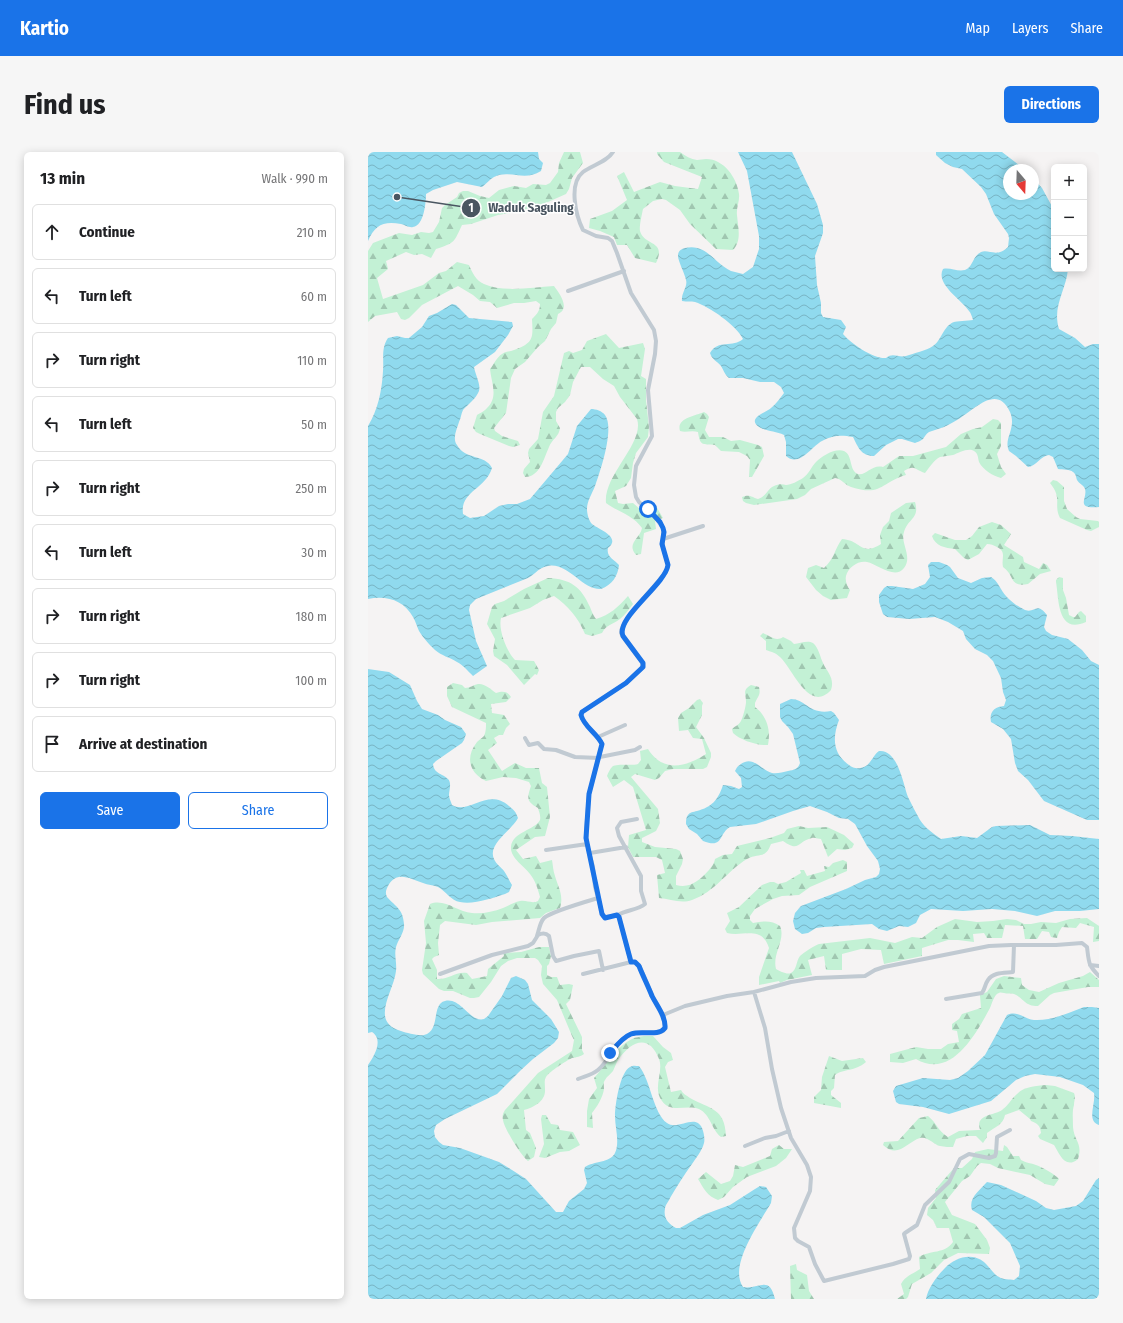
<!DOCTYPE html>
<meta charset="utf-8">
<style>
:root{--surface:#fff;--page:#f6f6f6;--text:#202124;--muted:#757577;--line:#e0e0e0;--accent:#1a73e8}
body{margin:0;font-family:"Fira Sans Condensed",sans-serif;background:var(--page);color:var(--text)}
.controls{position:absolute;right:12px;top:12px;display:grid;overflow:hidden;border-radius:6px;box-shadow:0 2px 10px #0003}
.controls button{width:36px;height:36px;display:grid;place-items:center;padding:0;border:0;border-bottom:1px solid var(--line);background:var(--surface);color:var(--text);font:20px sans-serif}
.compass{position:absolute;left:635px;top:12px;width:36px;height:36px;border-radius:50%;background:var(--surface);box-shadow:0 2px 10px #0003;rotate:161deg}
.stop{position:absolute;width:12px;height:12px;margin:-9px;border:3px solid #1a73e8;border-radius:50%;background:#fff}
.stop.end{background:#1a73e8;border-color:#fff;box-shadow:0 1px 4px #0008}
.list{margin:0;padding:0;list-style:none}
h2{display:flex;justify-content:space-between;align-items:center;height:52px;margin:0;padding:0 16px;font-size:17px}
h2 small{font-size:13px;font-weight:400;color:var(--muted)}
.list li{display:grid;grid-template-columns:26px 1fr auto;gap:12px;align-items:center;box-sizing:border-box;height:56px;margin:0 8px 8px;padding:0 8px;border:1px solid var(--line);border-radius:6px}
.list b{display:block;font-size:15px;white-space:nowrap}
.list em{font-size:13px;font-style:normal;color:var(--muted)}
.actions{display:flex;gap:8px;padding:12px 16px}
.actions a{flex:1;padding:9px 0;border:1px solid var(--accent);border-radius:6px;text-align:center;font-size:14px;color:var(--accent)}
.actions .main{background:var(--accent);color:#fff}
.icon{flex:none;width:22px;height:22px;fill:none;stroke:currentColor;stroke-width:2;stroke-linecap:round;stroke-linejoin:round}
.map{position:relative;flex:none;width:731px;height:1147px;overflow:hidden;border-radius:6px}
header{display:flex;align-items:center;gap:24px;box-sizing:border-box;height:56px;padding:0 20px;background:var(--accent);color:#fff}
header strong{font-size:19px}
nav{display:flex;gap:22px;margin-inline-start:auto;font-size:14px}
.intro{display:flex;align-items:center;justify-content:space-between;box-sizing:border-box;height:96px;padding:0 24px}
h1{margin:0;font-size:28px}
.button{padding:10px 18px;border-radius:6px;background:var(--accent);color:#fff;font-size:14px;font-weight:700}
main{display:flex;gap:24px;padding:0 24px}
aside{flex:1;background:var(--surface);border-radius:6px;box-shadow:0 2px 10px #0003}
.map>svg:first-child{display:block}
.forest{fill:url(#forest-firs)}
.water{fill:url(#water-waves)}
.lines{fill:none;stroke-linecap:round;stroke-linejoin:round}
.street{stroke:#c1cad2;stroke-width:4}
.route{stroke:#1a73e8;stroke-width:5}
.leader{fill:none;stroke:#4a5661;stroke-width:1.5}
.callout-dot{fill:#4a5661;stroke:#fff;stroke-width:1.5}
.mark-label{font-size:12px;text-anchor:middle;font-weight:bold;fill:#fff}
.callout-label{font-size:13px;text-anchor:middle;font-weight:bold;fill:#4a5661;stroke:#fff;stroke-width:3;stroke-linejoin:round;paint-order:stroke}
</style>
<header>
<strong>Kartio</strong>
<nav><a>Map</a><a>Layers</a><a>Share</a></nav>
</header>
<div class="intro"><h1>Find us</h1><a class="button">Directions</a></div>
<main>
<aside>
<h2>13 min<small>Walk · 990 m</small></h2>
<ul class="list">
<li><svg class="icon" aria-label="ahead" viewBox="0 0 24 24"><path d="M12 20V5M6 11l6-6 6 6"/></svg><div><b>Continue</b></div><em>210 m</em></li>
<li><svg class="icon" aria-label="left" viewBox="0 0 24 24"><path d="M17 20v-9H6M10 6l-5 5 5 5"/></svg><div><b>Turn left</b></div><em>60 m</em></li>
<li><svg class="icon" aria-label="right" viewBox="0 0 24 24"><path d="M7 20v-9h11M14 6l5 5-5 5"/></svg><div><b>Turn right</b></div><em>110 m</em></li>
<li><svg class="icon" aria-label="left" viewBox="0 0 24 24"><path d="M17 20v-9H6M10 6l-5 5 5 5"/></svg><div><b>Turn left</b></div><em>50 m</em></li>
<li><svg class="icon" aria-label="right" viewBox="0 0 24 24"><path d="M7 20v-9h11M14 6l5 5-5 5"/></svg><div><b>Turn right</b></div><em>250 m</em></li>
<li><svg class="icon" aria-label="left" viewBox="0 0 24 24"><path d="M17 20v-9H6M10 6l-5 5 5 5"/></svg><div><b>Turn left</b></div><em>30 m</em></li>
<li><svg class="icon" aria-label="right" viewBox="0 0 24 24"><path d="M7 20v-9h11M14 6l5 5-5 5"/></svg><div><b>Turn right</b></div><em>180 m</em></li>
<li><svg class="icon" aria-label="right" viewBox="0 0 24 24"><path d="M7 20v-9h11M14 6l5 5-5 5"/></svg><div><b>Turn right</b></div><em>100 m</em></li>
<li><svg class="icon" aria-label="arrive" viewBox="0 0 24 24"><path d="M6 21V4h12l-3 4 3 4H6"/></svg><div><b>Arrive at destination</b></div></li>
</ul>
<div class="actions"><a class="main">Save</a><a>Share</a></div>
</aside>
<div class="map">
<svg width="731" height="1147" viewBox="0 0 731 1147">
<defs>
<pattern id="forest-firs" width="22" height="20" patternUnits="userSpaceOnUse"><rect width="22" height="20" fill="#c3f1d5"/><path d="M5 1l3.5 6h-7zM16 11l3.5 6h-7z" fill="#a0c6b0"/></pattern>
<pattern id="water-waves" width="16" height="10" patternUnits="userSpaceOnUse"><rect width="16" height="10" fill="#90daee"/><path d="M0 5q4-4 8 0t8 0" fill="none" stroke="#78b4c4"/></pattern>
</defs>
<rect width="100%" height="100%" fill="#f5f3f3"/>
<path class="forest" d="M196,0H212L215,11L204,26L201,37L198,42L180,50L149,60L130,63L103,72L94,73C86,90 87,91 68,97L63,106L54,102L46,103L38,100L18,109L20,117L9,126L15,147L55,133L71,121L78,119L89,110L101,113C104,120 108,129 116,132C137,141 164,135 186,134C191,141 203,156 190,162L188,171L183,177L177,189L170,195L157,210L147,217L143,226L138,261L126,276L127,279L134,284L150,289L152,293L145,295L141,294L112,282L108,280L105,276L109,263C112,261 117,259 119,256C131,245 123,230 122,217C126,212 129,205 134,202C138,199 142,200 146,198C166,191 165,186 164,167C169,162 172,159 172,152L168,149L156,151H146L129,156L122,150L112,149L105,143L90,134L54,153L41,166L37,168L33,167L29,160L7,164L0,170V99L5,91L31,81L44,83L53,80L61,81L65,80L71,70L74,56L77,53L89,45L91,41L95,39H100L112,44L121,46L131,38L146,34L158,36L165,32L178,33L182,31L190,20L191,11Z
M289,0H312C317,4 323,7 329,8C332,8 335,7 338,7C356,7 369,26 371,42C372,49 368,56 369,63C370,76 374,88 365,98L348,97L322,72L312,58L298,48L294,47L285,49L275,57C274,62 271,75 272,79C276,94 299,88 288,111L267,106L259,93H249L246,85L232,79L221,76L222,67L244,59L259,48L249,24L256,20L266,40L292,30L307,34L330,37L334,25L296,10L289,2Z
M238,182L251,196L275,191L277,197L273,224L278,227V248L281,275L280,285L268,301L265,311L263,326L258,334L247,339L250,351L255,352L265,351L273,358L288,354L295,366L287,369L288,377L276,381L273,402L268,403C258,391 272,387 274,376C265,363 250,360 238,351C235,323 277,291 269,267L252,245L246,234L235,227L222,215H213L205,230L202,243L197,250L190,256L188,260V269L192,276C191,285 184,287 181,295C176,306 172,325 157,325L155,321L156,317L162,310L160,301L161,297L170,287L175,260L186,244L196,201L201,199L205,201L214,198L219,189Z
M336,260L339,262L341,265L337,278L341,285H355L363,289L372,288L390,293L394,295L396,304L384,325H381L382,308L379,304L371,300L353,299L347,293C334,292 332,294 330,280C323,278 318,281 312,279C308,266 327,264 336,260Z
M625,267L630,268L633,271V294L629,302L633,315L638,322L633,326C625,324 615,318 611,310C610,306 610,301 606,299C601,295 590,301 585,303C581,304 576,304 572,305C566,308 561,316 557,321C547,318 547,312 536,319L538,323C513,330 514,345 483,335C477,333 474,327 467,326L443,337L437,343L429,347L386,353L378,351L375,349L374,345C382,342 383,345 390,347C399,344 399,337 406,334C410,332 414,332 418,333C423,333 430,329 435,326C441,322 443,315 448,310C454,304 467,296 476,299C485,303 481,319 490,322C498,324 504,312 515,315L531,304H545L578,295L593,282L605,277L614,275Z
M685,328L689,329L696,335V349L699,357L708,365L712,367L730,369L731,370V375L723,379L719,378L692,366C685,352 695,347 682,331Z
M547,350C552,367 540,366 536,380C532,391 545,405 536,416C527,428 509,412 499,410C491,408 480,415 478,424C477,429 479,434 482,438L479,446L463,448L455,444L448,438L438,425L440,416L448,413L456,416C467,406 466,398 474,387C493,388 493,405 513,392L512,383L515,375L521,369L523,361L538,351Z
M624,370L633,373L643,382L636,393L655,405L656,410L671,417L675,411L679,413L683,419L672,422L660,432C641,436 647,423 635,415C633,406 639,400 629,395C625,393 623,392 619,392L611,402L600,408L596,406L587,397C577,396 567,394 564,384L567,381L587,388H598L604,384L611,375Z
M691,425L695,426V438L698,446L701,463L705,465H707L711,460L713,459L718,464V470C689,483 691,447 688,430V428Z
M180,426C203,427 213,435 222,455C224,460 225,463 228,467C242,463 250,455 260,444L265,452C261,457 257,463 252,467C244,473 239,472 234,481L224,484L217,482C210,465 200,454 186,444L175,448L162,456L133,466C130,478 139,500 147,508L166,509L171,518L169,523L167,522L156,533L139,513L126,504L125,499L127,487L119,472L124,455L127,452L136,449L156,437Z
M395,481C402,484 408,490 415,485L423,489L426,492C432,491 440,488 445,491C451,496 452,505 455,511C459,520 467,526 463,538C441,562 425,517 412,505C408,501 404,500 398,498V489L392,484Z
M85,531L94,533L97,536C102,536 105,533 110,532C116,531 123,537 128,541C135,539 139,539 143,545L138,550L123,552L124,561L136,563L142,572L138,576L135,583H131L126,586L129,591L120,598L134,619L147,611L158,616H171L174,631L179,635L182,665L177,684L167,685L148,698L155,707L168,704L172,711L184,708C185,713 185,719 187,724C190,735 196,743 192,756L178,761L172,766L124,770L108,773L77,769L72,773L70,791L71,803L66,805L64,807L69,818V827C81,828 87,819 99,821L104,827L119,824L120,817L136,804L135,801L153,800L171,795H181L183,804L181,812L179,814V823L183,825H189L192,833L201,832L205,833L202,848L198,852L214,885V898L216,902C212,905 209,905 204,906C198,909 182,919 178,925C176,928 177,933 177,937C178,949 166,955 156,958L158,978L162,981L168,996L166,1005L160,1009C153,1004 136,976 135,968C134,964 135,961 137,958L170,921L204,899L206,888L204,884L189,848L175,832L173,823L174,814L170,808L167,806H149L140,809L133,814L123,830L111,845L106,846H102L85,839H76L71,837L55,822L54,818L58,791L56,769L62,752C77,746 89,760 104,761C114,762 125,760 135,756C140,754 146,750 152,749C159,748 164,752 170,749L172,745C170,737 167,728 162,722C156,714 142,706 143,695C144,680 167,678 172,668C173,664 171,660 170,656C158,649 159,646 163,634L161,630L148,626L135,625L118,629C101,621 97,605 109,590C111,588 114,586 116,584C118,580 118,575 118,571L84,555L79,544V535Z
M383,533L391,535C393,543 390,544 387,551V555C399,564 403,578 400,593C390,594 372,588 365,581L364,577C367,574 371,573 373,569C375,565 378,554 378,550C378,542 374,538 383,533Z
M332,547L335,551L334,554V563L328,575L336,586L343,601V605L339,615L335,617H305L297,619L291,626L287,628L267,622L263,625L290,657L292,671L288,679L274,686V690L287,695L308,697L312,699L315,707L314,712L308,724V733C322,737 332,728 341,718C344,714 346,712 347,707L355,703L364,702L369,694L402,686L416,681L419,677L431,674L440,676L459,675L476,683L486,692L484,696L477,698L469,697L460,705L453,687C451,687 446,685 444,686C429,689 432,701 415,689L403,692C397,708 391,700 379,707C359,719 347,740 324,748C313,752 302,747 291,746L289,723L297,721L294,708L288,705H265L260,695L261,683L278,678L265,635L256,628L245,635L239,624C240,621 242,617 244,615C247,611 264,614 270,612L273,608L272,599L280,597C295,621 318,615 338,602L334,587L325,586L320,578L311,579L310,566L313,561L321,556L329,548Z
M475,708L479,710V719L442,735L431,743L414,744L405,747L387,757L382,764V768L385,771C395,769 404,768 412,774C418,788 404,802 408,817C412,819 419,823 423,821C429,818 428,809 432,804C435,801 447,793 451,792L502,786L527,791L544,785L554,786L569,775L587,767L609,770L625,769L639,767L648,768L656,772H663L673,770L688,771L702,767L719,766L731,774V789L725,790L726,775L712,771L708,776L694,775L691,780L689,786L683,785L681,780L674,779L669,787H657L655,774L637,773L634,786H619L616,781L605,782L606,790L590,788H580L554,796V804L516,812L513,798L493,797L474,802V818H458L456,804L440,808L444,823L419,828L412,831L411,829L391,833V825L401,796C394,773 375,785 359,781L357,777L362,769L359,761L371,755L394,733L402,730H406L410,732L418,730L433,721L432,718H436L439,724L457,719L456,714L461,715L465,711Z
M722,820L731,828V835H720L686,841L682,843L670,854C656,854 656,846 646,842C643,841 639,842 636,841C634,841 633,840 631,841C626,842 624,852 622,856C608,882 583,928 548,907L535,911L522,910V902L548,895L560,897H573L580,892L591,890L589,879L584,878V872L591,867L594,862L613,856L612,843L619,840L628,827L636,824L653,826L654,833L661,838L671,840L691,831L715,824Z
M276,884H285L295,895L303,901L305,908L300,910L297,915L303,940L313,938C315,942 318,943 322,946C342,957 357,956 358,984L353,985C343,977 343,963 331,957C318,952 303,962 294,949C284,936 296,920 291,907C281,881 263,889 250,908C248,911 247,915 245,919C243,922 239,924 237,928C235,931 236,933 236,937C235,945 229,955 224,961L225,976L219,975V959L221,947L229,936L226,926C237,914 249,894 264,887C267,885 272,885 276,884Z
M461,904L474,909L495,906L498,910C486,920 477,916 467,923L466,936L463,939V943L473,951V956L446,951V945L453,938L454,925Z
M678,933L687,934L706,941C708,946 706,948 706,953C704,959 705,968 705,975C706,989 715,991 710,1007C697,1018 691,1001 686,993L672,987L670,984L673,981C672,973 670,972 663,969L662,967L651,958L637,963C635,973 627,975 619,981V985L615,991L608,984H599L588,987L585,995C581,995 577,995 572,994C566,993 560,984 552,986C539,990 530,1007 515,993L516,990L530,989L551,966L560,964C569,971 569,978 580,985L591,979L610,978H612C607,962 625,964 634,958C640,954 643,947 649,942C657,934 668,934 678,933Z
M174,963H178L183,972L190,973L192,978L205,980L212,993L201,999L192,1000L177,1006L171,1005L176,992L173,967Z
M411,993L416,997H424L418,1006L408,1014L379,1025L365,1035L356,1045L350,1048C339,1044 336,1037 330,1027L338,1020L353,1032L362,1029L365,1024L367,1013L375,1015L402,1004L404,997Z
M636,993L639,995L645,1004H651L653,1008C658,1011 663,1011 668,1013C674,1015 688,1023 691,1027L686,1034L677,1032L662,1023L630,1016L622,1012L613,1011L609,1014L602,1024L594,1029L577,1050L584,1063L607,1072L619,1088L622,1096L621,1102L590,1101L576,1108L563,1121L544,1132L540,1145L538,1147H529L536,1142L533,1132C537,1124 545,1122 552,1117L551,1105C562,1098 577,1102 585,1090L581,1076H569L565,1068L559,1063L560,1056L568,1046L567,1038L586,1016H594L604,1007L607,1000L620,997L635,999Z
M428,1112L429,1118L439,1123L441,1139L446,1147H423L422,1114Z"/>
<path class="water" d="M0,0H170L171,7L175,11L173,19C156,30 141,17 126,25C122,27 118,32 114,35L89,30L65,38L58,42C58,50 56,74 45,75C41,76 37,73 33,72C15,69 7,73 0,89Z
M370,0H424L449,52L455,73V81L447,104L449,133L453,151V161L455,165L473,168L478,175L475,182C483,192 506,207 518,206C525,200 530,206 538,204C546,201 558,199 565,194C574,188 575,174 586,170C588,169 600,169 605,168C604,165 603,161 601,159C594,148 567,132 575,117C582,115 589,120 597,118C605,115 604,105 613,100C621,97 629,106 640,95L641,86L640,82L626,62L618,42L613,35L594,17L585,15L577,11L568,3V0H634L656,17L657,18H641V42H665V26L674,36L686,58V117H700C698,139 684,154 691,177L707,186L717,195L725,192H731V355C706,357 720,346 717,337C716,333 711,332 709,328C708,325 708,322 705,320C702,317 695,318 690,317L685,305L681,303C672,304 669,314 660,315L648,304L641,299C635,286 649,277 642,260C629,231 606,258 589,268C585,270 581,273 576,275C571,277 566,278 561,280C558,282 557,284 555,287C553,289 549,290 547,291L534,287H530L518,293L506,304C493,304 490,295 485,285C473,283 465,283 454,289C444,294 431,316 418,304V290L416,283C408,279 399,280 391,275C378,266 399,260 403,256C408,252 412,246 416,241L413,235L406,230H392L375,226H361C357,223 356,219 353,214C349,209 344,208 342,201C350,187 365,196 375,187C368,173 342,155 327,150C323,149 319,150 314,149C313,141 320,135 318,128C317,122 310,109 310,104C310,99 313,97 317,96C338,91 346,111 363,119C367,120 371,121 375,122L385,115L391,97V84L379,19Z
M84,152L88,153L101,166L144,170L145,174L140,183L127,200L106,215C107,222 113,232 111,239C108,247 100,252 95,258C93,262 93,266 91,270C89,277 84,286 89,293C97,308 117,302 124,316C117,338 92,339 95,362L102,366L116,364L131,354L140,352H149L162,347L200,302L209,274L223,257C228,257 234,259 237,263C247,276 232,320 227,334C224,342 219,349 219,357C219,362 221,369 224,372C230,377 254,385 240,396C238,405 246,407 251,413C250,424 244,433 233,437C213,438 198,406 176,415C170,417 166,423 160,426L108,447L102,453L101,458L108,489L119,514L105,524C100,519 95,513 89,510C81,505 74,504 67,498C62,493 55,486 51,479C49,475 48,470 45,465C36,448 18,443 0,447V274C10,258 14,238 15,219C16,207 13,196 20,186L29,184L37,186H41L54,175L61,164L69,161Z
M563,410H571L579,413L582,415L590,426L603,431L614,426L623,425C628,428 630,432 633,437C638,446 648,454 657,458C667,462 668,449 679,463L676,475L678,479L684,483L700,487L714,498L723,509L731,513V668H719L676,649L660,628L650,619L647,611L643,587L635,577L623,570C621,559 627,555 636,554L638,548L635,540L633,526L625,509L619,503L607,497L598,487L595,479L580,470L567,465L541,467L519,465L515,462L511,450V443L516,436L519,434H524L545,437L557,432L562,425L560,413Z
M0,517L21,520L42,533L49,549L54,557L70,563L77,568L93,575L98,582L96,588L94,591L68,609L65,612C66,622 74,621 80,627C84,631 81,638 81,643C81,646 83,650 84,653C101,663 120,635 141,654C146,658 148,660 150,666C144,678 119,692 126,707C128,712 133,715 136,719C139,723 141,728 144,733L141,740L137,742C125,746 105,753 92,750C83,749 78,739 70,735C65,733 60,733 55,731C42,727 29,718 20,734C18,738 17,741 19,745C28,755 35,757 36,772C37,780 30,788 28,795C26,803 29,811 28,819C26,839 1,870 33,879C39,881 50,884 56,883C73,879 63,852 77,849C93,845 102,871 116,867L120,864L134,844L143,826L148,824L157,828L160,832L164,848L183,867L191,880L190,886L186,891L165,907L153,918L129,942L77,967L68,973L66,979L67,985L71,990L75,993L92,996L131,1010L144,1018L158,1027L188,1060H195L201,1049L216,1037L219,1031L216,1018L217,1015C226,1009 242,1011 247,1001C252,990 247,976 247,964C247,953 252,920 262,915C265,913 268,914 271,914C283,929 285,961 299,971C310,979 327,961 334,976C336,981 337,987 336,991C334,999 328,1006 324,1012C316,1023 309,1034 302,1046C301,1049 297,1053 297,1057C295,1066 301,1072 308,1076H312L335,1063L362,1053L387,1037L392,1034L398,1035L404,1044L403,1051C392,1070 360,1114 375,1135C391,1138 401,1122 407,1147H0V913C6,904 16,888 4,880L0,881Z
M423,547C438,547 441,563 463,559L466,561L471,568C464,586 465,602 481,613C486,617 490,617 496,615C503,612 505,603 511,599C530,597 535,632 540,645C544,653 548,661 552,668C557,676 565,681 573,687L593,684L609,686L624,675L628,674L662,673L682,683L704,684L731,687V757L712,759H687L669,764L647,759L624,757L595,759L563,757L552,763L548,771L540,775L531,774L519,779L511,777L504,772L456,775L448,776L440,781L434,782L427,777L425,769L427,761L433,754L478,737L497,728L508,725L511,722L512,717L510,709L499,694L487,672L480,667L471,666L459,660L442,654L425,659L388,672L362,675C350,682 356,697 335,689L329,682L321,677L318,672C318,669 318,665 320,663C322,660 325,660 329,659C344,655 350,648 355,633L363,634L371,637L374,635L373,626L367,619C369,615 370,614 373,612C385,603 393,618 404,621C409,622 415,620 420,619C426,618 430,617 432,611L425,582L420,575L414,569L412,565V552Z
M716,855H724L731,856V973C718,969 728,952 726,941L715,933L692,925L667,922L657,924L648,928L623,949L581,962L555,955L531,952L528,950L525,939L528,934L555,926L582,928L590,926L600,919L617,903L639,863C650,858 656,867 666,868C683,869 700,861 716,855Z
M731,1026V1147H558C560,1136 569,1124 577,1116C587,1106 603,1100 616,1110C621,1114 625,1122 631,1125C635,1128 642,1127 646,1128L651,1124L652,1114L642,1091L616,1065L604,1058C600,1046 612,1038 619,1030L633,1033L668,1049L678,1056L686,1058L708,1054L715,1049L728,1028Z"/>
<g class="lines">
<path class="street" d="M245,0C239,10 224,13 215,20C200,32 208,64 215,78L228,84L240,86L244,89L249,101L263,141L286,178L288,189L287,202L280,238L284,284L268,314L266,333L268,345L271,350L288,366L295,376V396L300,413L298,420C290,431 252,469 253,481C254,485 271,506 275,511L274,516L258,531L214,560L213,563C216,575 229,581 234,592L221,642L218,679L219,692L225,715L227,735L235,764L237,765L250,763L251,765L263,810H267L271,813L285,845L295,863L317,854L359,844L386,840L423,830L448,826L497,824L507,818L516,815L621,794L643,793H688L714,791L719,795C721,811 720,813 731,824
M200,139L256,119
M295,387L335,374
M230,585L257,573
M157,586L161,593L170,591L176,597L188,598L207,605L231,606
M232,605L267,598L272,595
M178,698L219,692
M222,701L258,695
M250,763C258,758 270,758 277,752L273,739V724L251,684L249,676L253,670L269,667
M169,784C171,778 172,770 176,766C182,760 220,749 230,746
M722,813L731,814
M72,822L124,803L160,794L165,791L170,783C174,781 178,781 181,784L185,804L188,809L206,804L231,799L235,818
M215,822L263,810
M386,840L397,876L404,917L413,956L423,986L439,1013L443,1025L442,1039L426,1076L427,1086L430,1089L441,1095L447,1112L456,1129L525,1112L541,1107L542,1104L536,1082L537,1081L549,1073L557,1053L581,1030L592,1007L601,1002L621,1006L627,1004L628,1001L629,985L642,978
M578,847L614,841C617,837 617,832 620,828C625,820 636,821 645,820L646,793
M210,927C217,924 224,923 230,918C242,908 246,890 261,883C272,877 284,884 295,879L297,874L295,863
M377,994L397,986L408,984L421,979"/>
</g>
<g class="lines">
<path class="route" d="M242,901C248,894 255,885 263,882C274,878 290,885 297,876C298,865 289,854 284,844C280,834 275,824 271,814L267,810H263L251,765L249,763L237,766L234,762L218,686L221,642L234,592C229,581 216,575 213,563L214,560L258,531L275,515V511L255,484C247,466 297,433 300,413L294,392L296,380L295,376L292,370L280,357"/>
</g>
<path class="leader" d="M29 45L103 56"/>
<g class="callout-dot">
<circle cx="29" cy="45" r="4"/>
<circle cx="103" cy="56" r="10"/>
</g>
<g class="mark-label">
<text x="103" y="60">1</text>
</g>
<g class="callout-label">
<text x="163" y="60">Waduk Saguling</text>
</g>
</svg>
<div class="controls">
<button>+</button>
<button>−</button>
<button><svg class="icon" aria-label="locate" viewBox="0 0 24 24"><circle cx="12" cy="12" r="6"/><path d="M12 2v4M12 18v4M2 12h4M18 12h4"/></svg></button>
</div>
<svg class="compass" viewBox="-18 -18 36 36"><path d="M0-13l5 13h-10z" fill="#e53935"/><path d="M0 13l5-13h-10z" fill="#757577"/></svg>
<div class="stop" style="left:280px;top:357px"></div>
<div class="stop end" style="left:242px;top:901px"></div>
</div>
</main>
